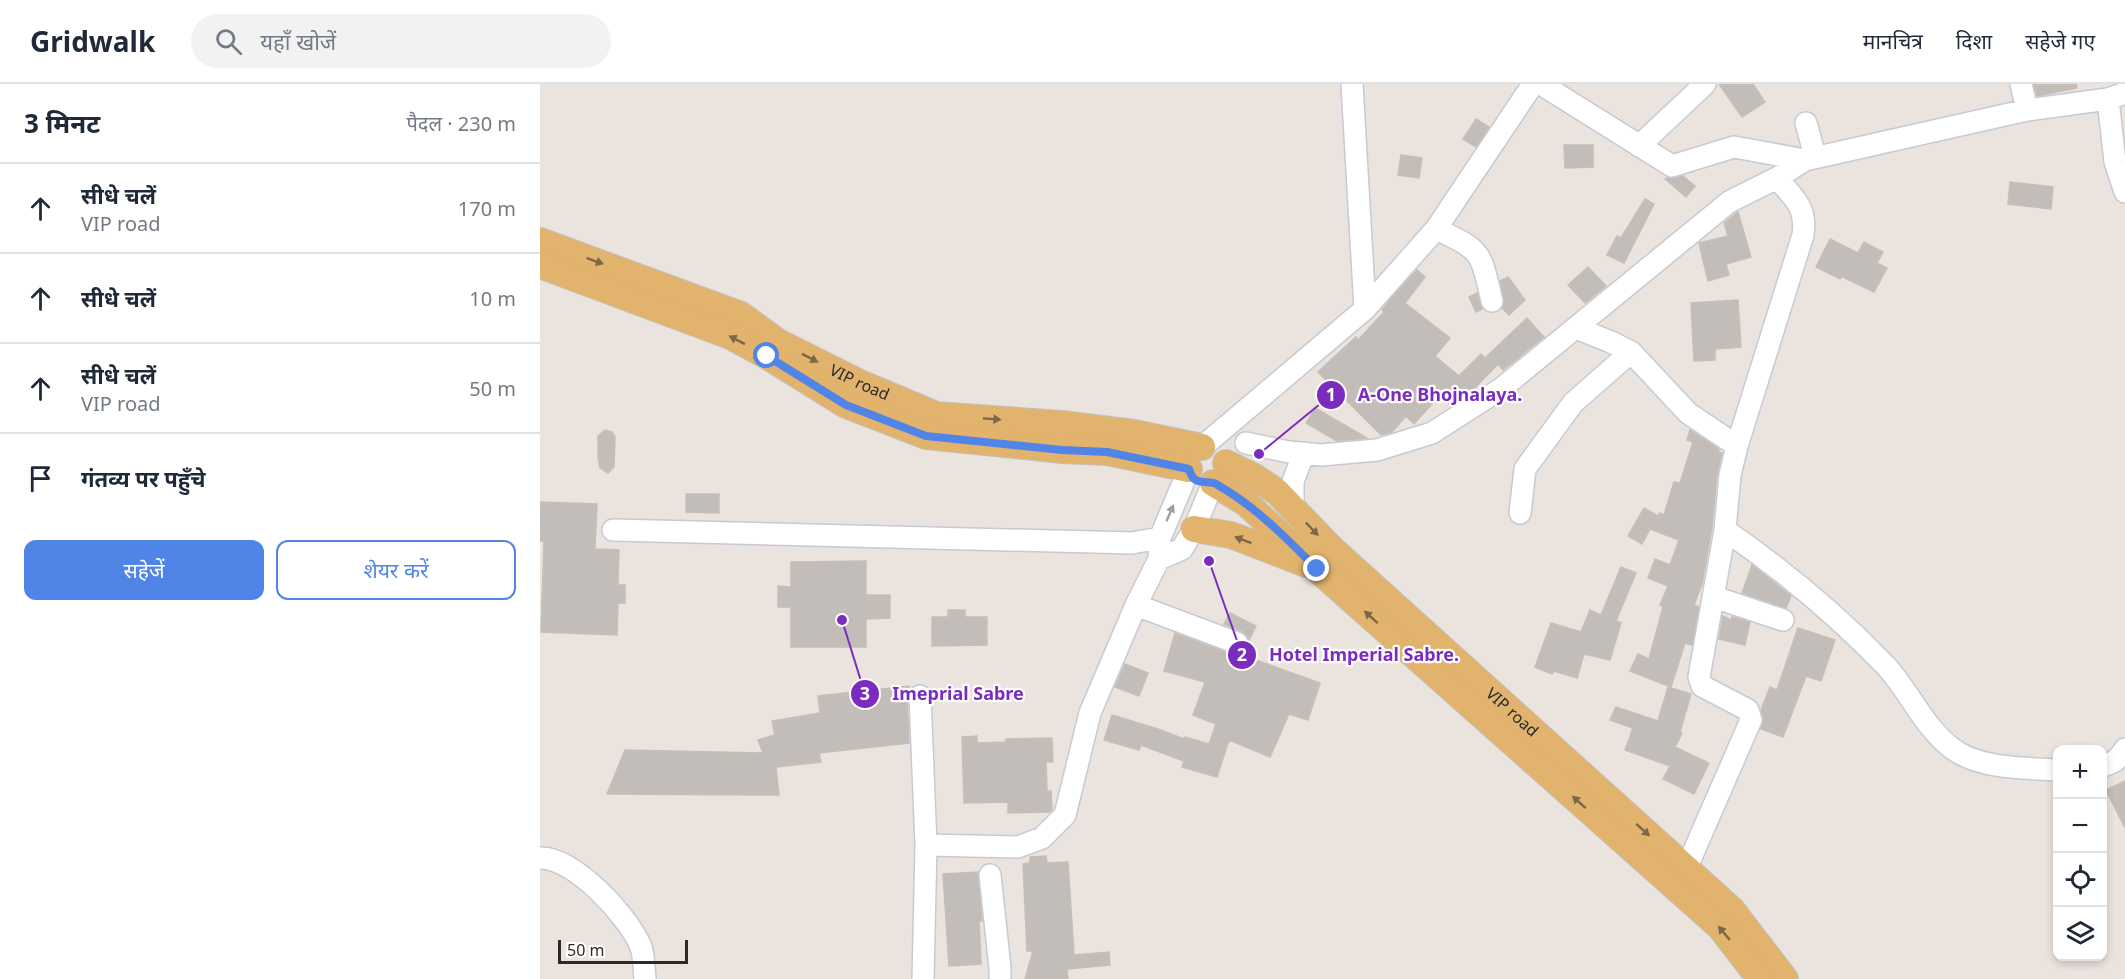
<!DOCTYPE html>
<html lang="hi">
<meta charset="utf-8">
<style>
:root{--surface:#fff;--page:#f2f2f3;--text:#1f2937;--muted:#747a83;--line:#e0e1e3;--accent:#5084e6}
body{margin:0;font-family:"Noto Sans","Noto Sans Devanagari",sans-serif;background:var(--page);color:var(--text)}
.controls{position:absolute;right:18px;bottom:18px;display:grid;overflow:hidden;border-radius:12px;box-shadow:0 3px 9px #0003}
.controls button{width:54px;height:54px;display:grid;place-items:center;padding:0;border:0;border-bottom:2px solid var(--line);background:var(--surface);color:var(--text);font:30px sans-serif}
.scale{position:absolute;left:18px;bottom:15px;width:130px;box-sizing:border-box;padding-left:6px;border:3px solid #2a2a2a;border-top:0;font-size:16px;line-height:21px;white-space:nowrap;color:#2a2a2a;-webkit-text-stroke:4px #fff;paint-order:stroke}
.stop{position:absolute;width:18px;height:18px;margin:-14px;border:4px solid #5084e6;border-radius:50%;background:#fff}
.stop.end{background:#5084e6;border-color:#fff;box-shadow:0 2px 6px #0008}
.list{margin:0;padding:0;list-style:none}
h2{display:flex;justify-content:space-between;align-items:center;height:78px;margin:0;padding:0 24px;font-size:26px}
h2 small{font-size:20px;font-weight:400;color:var(--muted)}
.list li{display:grid;grid-template-columns:39px 1fr auto;gap:18px;align-items:center;box-sizing:border-box;height:90px;padding:0 24px;border-top:2px solid var(--line)}
.list b{display:block;font-size:22px;white-space:nowrap}
.list p{margin:0;font-size:20px;white-space:nowrap;color:var(--muted)}
.list em{font-size:20px;font-style:normal;color:var(--muted)}
.actions{display:flex;gap:12px;padding:18px 24px}
.actions a{flex:1;padding:14px 0;border:2px solid var(--accent);border-radius:12px;text-align:center;font-size:21px;color:var(--accent)}
.actions .main{background:var(--accent);color:#fff}
.icon{flex:none;width:33px;height:33px;fill:none;stroke:currentColor;stroke-width:2;stroke-linecap:round;stroke-linejoin:round}
.map{position:relative;flex:none;width:1585px;height:895px;overflow:hidden}
header{display:flex;align-items:center;gap:36px;box-sizing:border-box;height:84px;padding:0 30px;background:var(--surface);border-bottom:2px solid var(--line)}
header strong{font-size:28px}
nav{display:flex;gap:33px;margin-inline-start:auto;font-size:21px}
.search{width:420px;height:54px;background:var(--page);display:flex;align-items:center;gap:15px;box-sizing:border-box;padding:0 21px;border-radius:33px;color:var(--muted);font-size:22px}
main{display:flex}
aside{flex:1;background:var(--surface)}
.map>svg:first-child{display:block}
.building{fill:#c3bdba;stroke:#c6bfb8;stroke-width:1.5}
.lines{fill:none;stroke-linecap:round;stroke-linejoin:round}
.minor-casing{stroke:#c6cad2;stroke-width:24}
.major-casing{stroke:#c3c3c3;stroke-width:28}
.minor{stroke:#fff;stroke-width:21}
.major{stroke:#e1b36d;stroke-width:26}
.oneway{fill:#7c6848}
.oneway2{fill:#9f9f9f}
.route{stroke:#5084e6;stroke-width:8}
.labels{text-anchor:middle;stroke-width:4.5;stroke-linejoin:round;paint-order:stroke}
.street-label{font-size:16px;fill:#2a2a2a;stroke:#fff}
.leader{fill:none;stroke:#7b2cbf;stroke-width:2}
.callout-dot{fill:#7b2cbf;stroke:#fff;stroke-width:2}
.mark-label{font-size:18px;text-anchor:middle;font-weight:bold;fill:#fff}
.callout-label{font-size:18px;text-anchor:middle;font-weight:bold;fill:#7b2cbf;stroke:#fff;stroke-width:4.5;stroke-linejoin:round;paint-order:stroke}
</style>
<header>
<strong>Gridwalk</strong>
<div class="search"><svg class="icon" aria-label="search" viewBox="0 0 24 24"><circle cx="10" cy="10" r="6"/><path d="M15 15l6 6"/></svg>यहाँ खोजें</div>
<nav><a>मानचित्र</a><a>दिशा</a><a>सहेजे गए</a></nav>
</header>
<main>
<aside>
<h2>3 मिनट<small>पैदल · 230 m</small></h2>
<ul class="list">
<li><svg class="icon" aria-label="ahead" viewBox="0 0 24 24"><path d="M12 20V5M6 11l6-6 6 6"/></svg><div><b>सीधे चलें</b><p>VIP road</p></div><em>170 m</em></li>
<li><svg class="icon" aria-label="ahead" viewBox="0 0 24 24"><path d="M12 20V5M6 11l6-6 6 6"/></svg><div><b>सीधे चलें</b></div><em>10 m</em></li>
<li><svg class="icon" aria-label="ahead" viewBox="0 0 24 24"><path d="M12 20V5M6 11l6-6 6 6"/></svg><div><b>सीधे चलें</b><p>VIP road</p></div><em>50 m</em></li>
<li><svg class="icon" aria-label="arrive" viewBox="0 0 24 24"><path d="M6 21V4h12l-3 4 3 4H6"/></svg><div><b>गंतव्य पर पहुँचे</b></div></li>
</ul>
<div class="actions"><a class="main">सहेजें</a><a>शेयर करें</a></div>
</aside>
<div class="map">
<svg width="1585" height="895" viewBox="0 0 1585 895">
<rect width="100%" height="100%" fill="#ebe3de"/>
<path class="building" d="M1179,0H1213L1225,18L1202,33Z
M1494,0H1536L1537,4L1497,12Z
M936,35L949,43L936,63L923,55Z
M1024,61H1053V83L1025,84Z
M861,71L882,74L879,94L858,91Z
M1143,92L1155,102L1146,113L1125,95L1127,94H1135Z
M1470,98L1513,103L1511,125L1468,120Z
M1105,115L1114,120L1084,179L1067,171L1077,152L1081,154Z
M1198,128L1211,173L1186,180L1189,191L1168,197L1159,159L1188,152L1184,139Z
M1290,155L1318,169L1324,158L1343,168L1337,179L1347,184L1334,208L1301,192L1300,195L1276,183Z
M1048,183L1066,202L1045,219L1028,201Z
M877,186L885,193L865,219L910,254L895,272L919,292L941,270L945,274L987,234L1004,253L963,286L958,280L929,310L911,322L901,310L874,340L866,332L852,348L841,351L778,288L816,253L818,256L844,228L842,226L853,212Z
M968,193L985,216L969,231L962,224L964,215L960,197Z
M937,209L942,225L936,228L929,213Z
M1198,216L1201,263L1175,265V276L1154,277L1151,219Z
M775,324L827,354L797,357L766,339Z
M65,346L72,348L75,353L74,383L68,389L60,384L58,373V352Z
M1150,346L1179,365L1178,368L1182,369L1177,390L1172,444L1162,500L1154,521L1159,523L1152,561L1145,559L1131,603L1090,587L1098,570L1109,575L1123,523L1120,521L1128,502L1108,494L1115,475L1130,481L1139,456L1110,445L1102,460L1088,452L1104,424L1118,432L1120,429L1124,431L1134,398L1140,399L1153,358L1147,356Z
M146,410H179V429L146,428Z
M0,418L57,420L55,465L79,466L78,501H85V519H78L77,551L1,548L4,457H0Z
M326,477V511H350V534L326,535V563H251V523H238V502L251,503V478Z
M1212,481L1251,512L1246,524L1202,509Z
M1081,483L1096,489L1076,537L1081,539L1070,576L1044,570L1037,594L1014,587L1012,590L995,583L1011,539L1041,548L1050,526L1061,531Z
M408,526H425V533H447V561L392,562V533H408Z
M690,529L716,542L709,556L702,547L684,540Z
M1183,532L1191,536L1192,533L1210,538L1205,561L1179,555Z
M1258,544L1295,556L1281,597L1266,592L1243,653L1221,645L1223,633L1221,626L1230,603L1237,606Z
M635,549L693,571H700L707,567L705,572L780,599L768,636L749,630L730,673L689,656L677,693L642,683L644,677L601,661L599,666L564,656L572,631L618,645L644,655L645,653L669,660L676,640L653,631L665,598L624,587Z
M585,580L608,589L599,612L575,603Z
M369,602L367,613L369,659L279,669L281,678L236,683L239,711L67,710L85,666L223,669L218,656L235,651L232,637L280,629L278,612Z
M1128,603L1151,610L1140,648L1142,649L1135,663L1169,679L1154,710L1123,695L1130,682L1085,666L1093,644L1070,636L1076,623L1118,637Z
M437,652V659L466,658V655L512,654L513,678H506L507,707H511L512,726L510,728L468,729V718L424,719L422,653Z
M1585,697V744L1566,706Z
M506,772L507,779L528,778L534,871L569,868L570,881L527,885L528,895H485L493,867H487L483,780L490,779V773Z
M438,788L442,837H439L441,880L409,882L403,790Z"/>
<g class="lines">
<g class="minor-casing">
<path id="minor" d="M812,0L825,225
M1001,0L1132,82L1194,63L1265,76
M1481,0L1487,26
M1568,15L1575,78L1585,108
M1266,39L1275,72
M1099,62L1165,0
M896,145C943,167 940,167 952,217
M1036,244L1071,258L1091,268L1148,329L1197,362
M706,359L749,368L781,371L837,366L892,349L962,304L1189,118L1237,94L1265,76L1487,26L1568,15L1585,9
M662,363L825,225L896,145L993,0
M753,425V397L764,369
M980,429L985,385L1033,319L1091,268
M73,446L592,459L620,454
M1185,446C1243,486 1297,531 1346,582C1371,609 1386,649 1419,669C1447,685 1486,684 1518,686
M619,475L642,465L654,445L673,399
M1174,513L1243,536
M596,521L697,559
M380,612L386,761L383,895
M1562,682C1574,679 1579,675 1585,665
M386,761L478,763L502,754L525,731L550,629L596,521L619,475L620,454L649,385
M0,774C34,773 89,833 101,863C104,872 104,885 105,895
M1146,785L1211,636L1208,626L1162,602L1159,593L1185,446L1190,391L1197,362L1263,151C1267,122 1254,115 1237,94
M450,791L460,884V895"/>
</g>
<g class="major-casing">
<g id="major">
<path id="s1" d="M0,157L201,231L238,258L320,299L396,331L522,340L594,349L662,363"/>
<path d="M0,181L190,252L227,272L306,321L386,352L522,366L567,368L649,385"/>
<path id="s2" d="M686,379L713,392L737,408L792,465L1192,826L1245,895"/>
<path d="M673,399L706,419L777,485L1180,843L1220,895"/>
<path d="M654,445L691,451L766,480"/>
</g>
</g>
<use href="#minor" class="minor"/>
<use href="#major" class="major"/>
</g>
<defs><path id="oneway-solid" d="M-6-.8H1V-3.2L6.5 0L1 3.2V.8H-6Z" transform="scale(1.5)"/></defs>
<g class="oneway">
<use href="#oneway-solid" transform="translate(55 177) rotate(20)"/>
<use href="#oneway-solid" transform="translate(197 256) rotate(-153)"/>
<use href="#oneway-solid" transform="translate(270 274) rotate(27)"/>
<use href="#oneway-solid" transform="translate(452 335) rotate(4)"/>
<use href="#oneway-solid" transform="translate(772 445) rotate(46)"/>
<use href="#oneway-solid" transform="translate(703 456) rotate(-159)"/>
<use href="#oneway-solid" transform="translate(831 533) rotate(-138)"/>
<use href="#oneway-solid" transform="translate(1039 718) rotate(-138)"/>
<use href="#oneway-solid" transform="translate(1103 746) rotate(42)"/>
<use href="#oneway-solid" transform="translate(1184 849) rotate(-130)"/>
</g>
<use class="oneway2" href="#oneway-solid" transform="translate(630 429) rotate(-67)"/>
<g class="lines">
<path class="route" d="M227,272L306,321L386,352L522,366L567,368L649,385C654,402 661,396 674,399C677,400 682,404 686,406C720,427 748,456 777,485"/>
</g>
<g class="labels">
<g class="street-label">
<text dy="6" stroke="none"><textPath href="#s1" startOffset="351">VIP road</textPath></text>
<text dy="6" stroke="none"><textPath href="#s2" startOffset="381">VIP road</textPath></text>
</g>
</g>
<path class="leader" d="M719 370L791 311M669 477L702 571M302 536L325 610"/>
<g class="callout-dot">
<circle cx="719" cy="370" r="6"/>
<circle cx="669" cy="477" r="6"/>
<circle cx="302" cy="536" r="6"/>
<circle cx="791" cy="311" r="15"/>
<circle cx="702" cy="571" r="15"/>
<circle cx="325" cy="610" r="15"/>
</g>
<g class="mark-label">
<text x="791" y="317">1</text>
<text x="702" y="577">2</text>
<text x="325" y="616">3</text>
</g>
<g class="callout-label">
<text x="900" y="317">A-One Bhojnalaya.</text>
<text x="824" y="577">Hotel Imperial Sabre.</text>
<text x="418" y="616">Imeprial Sabre</text>
</g>
</svg>
<div class="controls">
<button>+</button>
<button>−</button>
<button><svg class="icon" aria-label="locate" viewBox="0 0 24 24"><circle cx="12" cy="12" r="6"/><path d="M12 2v4M12 18v4M2 12h4M18 12h4"/></svg></button>
<button><svg class="icon" aria-label="layers" viewBox="0 0 24 24"><path d="M12 4l9 5-9 5-9-5zM3 14l9 5 9-5"/></svg></button>
</div>
<div class="scale">50 m</div>
<div class="stop" style="left:227px;top:272px"></div>
<div class="stop end" style="left:777px;top:485px"></div>
</div>
</main>
